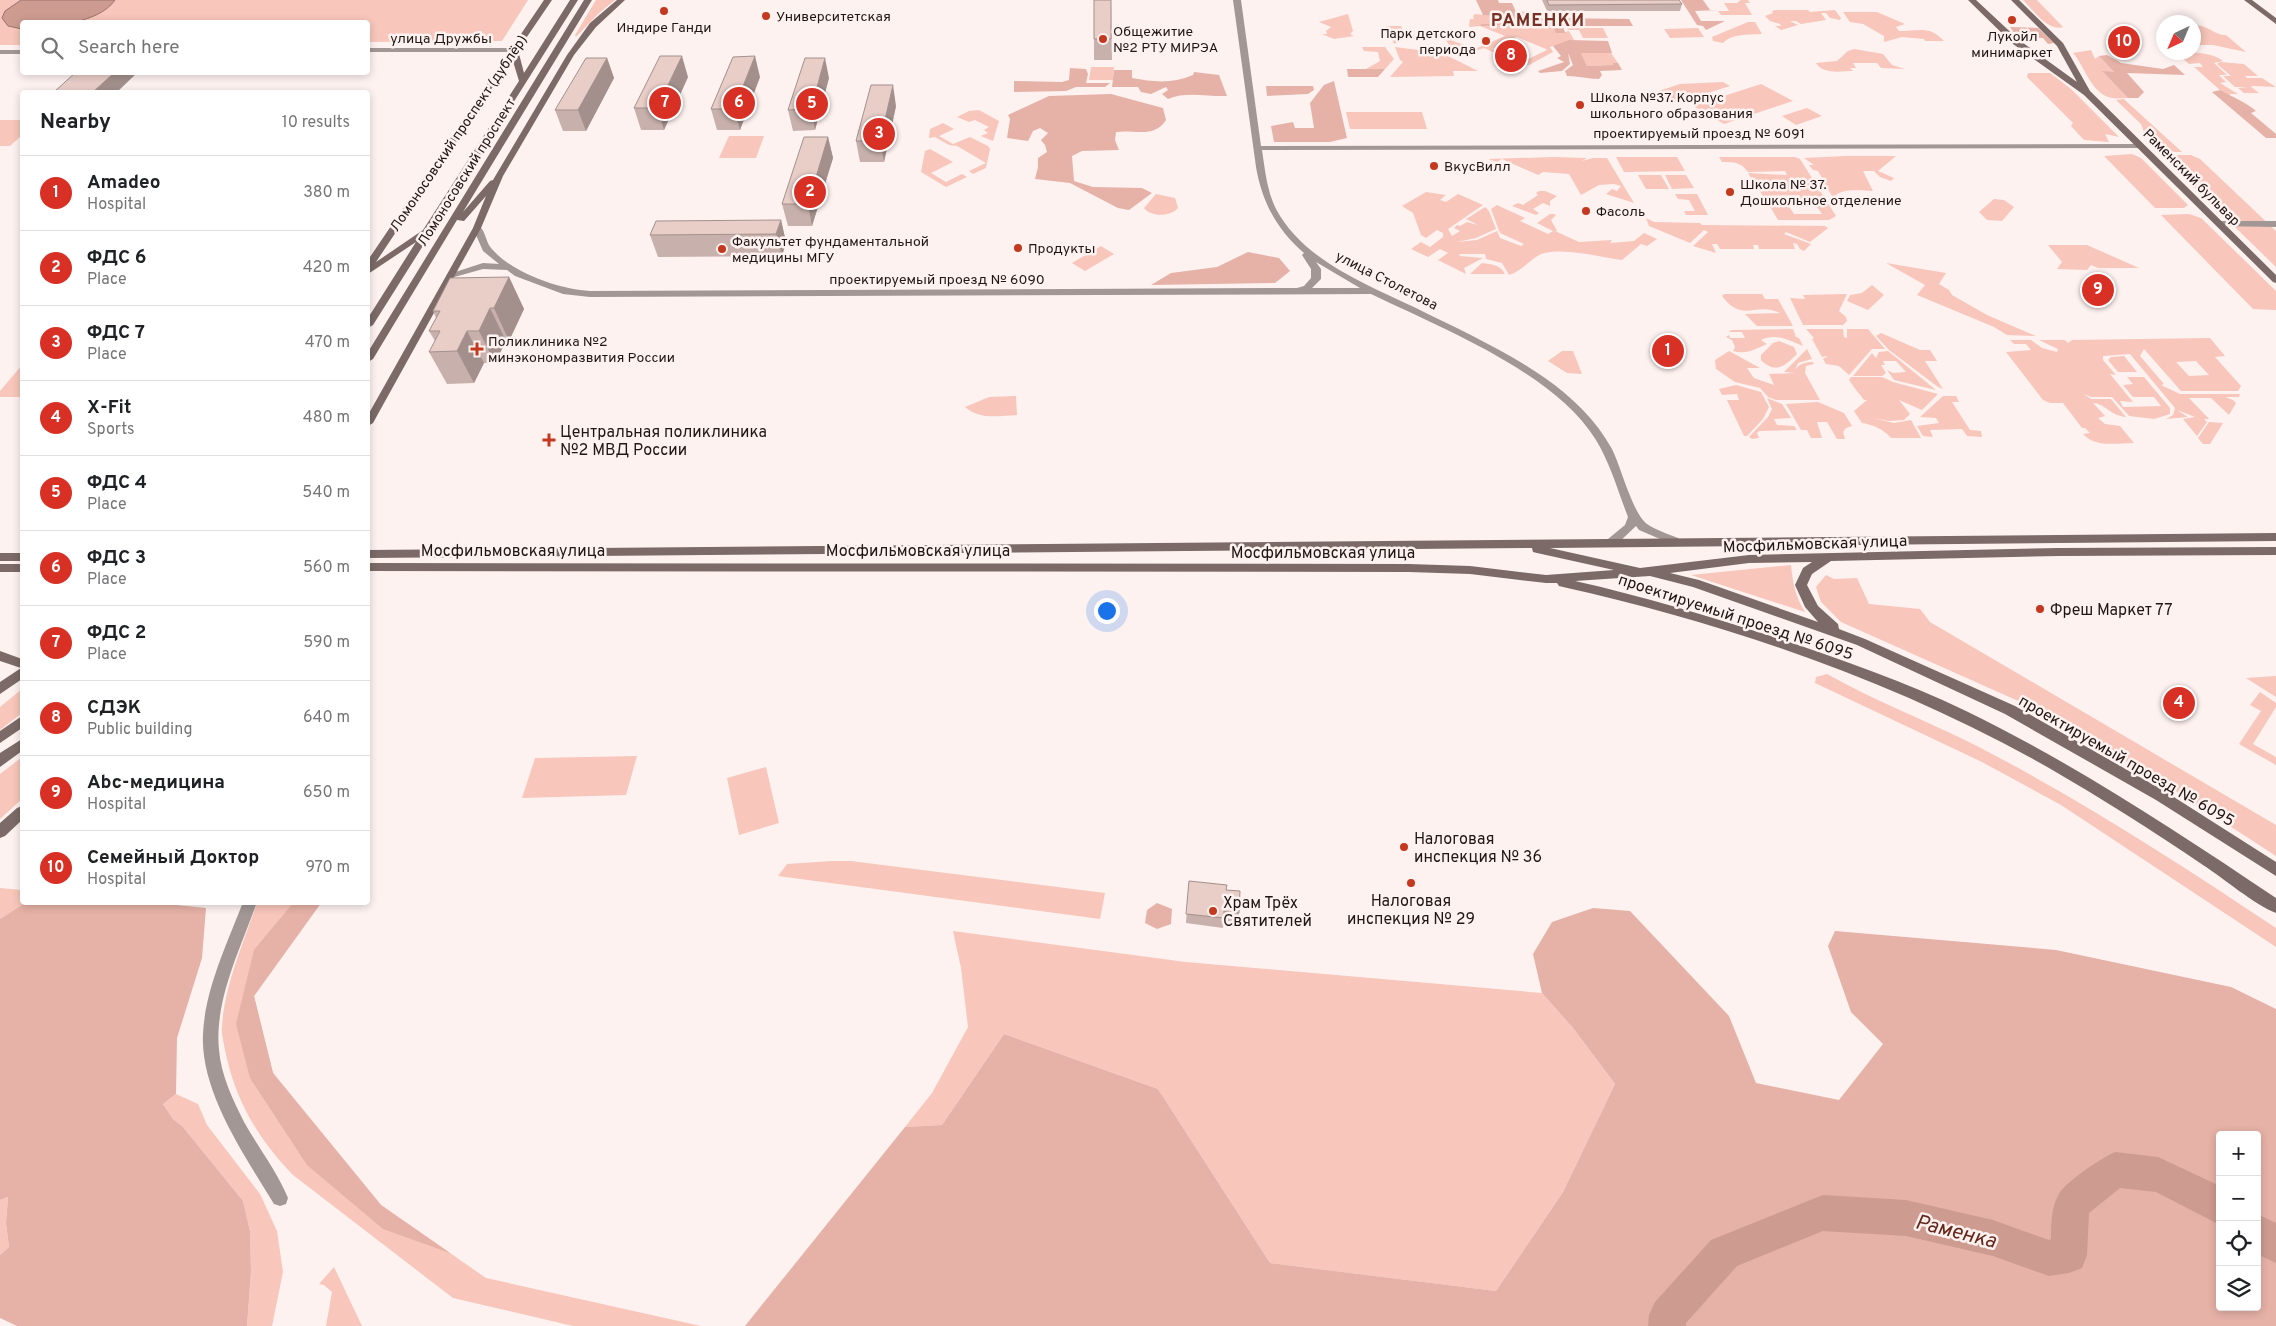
<!DOCTYPE html>
<meta charset="utf-8">
<style>
:root{--surface:#fff;--page:#f6f6f6;--text:#202124;--muted:#757577;--line:#e0e0e0;--accent:#d93025}
body{margin:0;font-family:Overpass,sans-serif;background:var(--page);color:var(--text)}
.controls{position:absolute;right:15px;bottom:15px;display:grid;overflow:hidden;border-radius:5px;box-shadow:0 2px 8px #0003}
.controls button{width:45px;height:45px;display:grid;place-items:center;padding:0;border:0;border-bottom:1px solid var(--line);background:var(--surface);color:var(--text);font:25px sans-serif}
.compass{position:absolute;left:2156px;top:15px;width:45px;height:45px;border-radius:50%;background:var(--surface);box-shadow:0 2px 8px #0003;rotate:224deg}
.you{position:absolute;left:1106px;top:610px;width:18px;height:18px;margin:-12px;border:4px solid #fff;border-radius:50%;background:#1a73e8;box-shadow:0 0 0 8px #1a73e833}
.badge{display:grid;place-items:center;width:32px;height:32px;border-radius:50%;background:var(--accent);color:#fff;font-size:16px;font-weight:700}
.pin{position:absolute;translate:-50% -50%;border:2px solid #fff;box-shadow:0 1px 5px #0006}
.list{margin:0;padding:0;list-style:none}
h2{display:flex;justify-content:space-between;align-items:center;height:65px;margin:0;padding:0 20px;font-size:21px}
h2 small{font-size:16px;font-weight:400;color:var(--muted)}
.list li{display:grid;grid-template-columns:32px 1fr auto;gap:15px;align-items:center;box-sizing:border-box;height:75px;padding:0 20px;border-top:1px solid var(--line)}
.list b{display:block;font-size:19px;white-space:nowrap}
.list p{margin:0;font-size:16px;white-space:nowrap;color:var(--muted)}
.list em{font-size:16px;font-style:normal;color:var(--muted)}
.icon{flex:none;width:28px;height:28px;fill:none;stroke:currentColor;stroke-width:2;stroke-linecap:round;stroke-linejoin:round}
.map{position:relative;flex:none;width:2276px;height:1326px;overflow:hidden}
.search{position:absolute;background:var(--surface);box-shadow:0 2px 8px #0003;left:20px;top:20px;width:350px;height:55px;display:flex;align-items:center;gap:12px;box-sizing:border-box;padding:0 18px;border-radius:5px;color:var(--muted);font-size:19px}
.panel{position:absolute;background:var(--surface);box-shadow:0 2px 8px #0003;left:20px;top:90px;width:350px;height:815px;border-radius:5px}
.map>svg:first-child{display:block}
.green{fill:#f8c6bb;fill-rule:evenodd}
.forest{fill:#e6b1a6;fill-rule:evenodd}
.water{fill:#ce9b90;stroke:#9a736b}
.lines{fill:none;stroke-linecap:round;stroke-linejoin:round}
.river{fill:#ce9b90;fill-rule:evenodd}
.street{fill:#a29794;fill-rule:evenodd}
.secondary{fill:#7b6a67;fill-rule:evenodd}
.wall{fill:#c8b1ac}
.shaded-wall{fill:#a3908c}
.building{fill:#e9cec8;stroke:#a3908c}
.poi-dot{fill:#c3381f;stroke:#fdf2f0;stroke-width:2}
.labels{text-anchor:middle;stroke-width:5;stroke-linejoin:round;paint-order:stroke}
.far-poi-label{font-size:14px;fill:#201614;stroke:#fdf2f0;text-anchor:start}
.far-street-label{font-size:14px;fill:#201614;stroke:#fdf2f0}
.poi-label{font-size:16px;fill:#201614;stroke:#fdf2f0;text-anchor:start}
.street-label{font-size:16px;fill:#201614;stroke:#fdf2f0}
.far-district-label{font-size:18px;font-weight:bold;letter-spacing:1px;fill:#773225;stroke:#fdf2f0}
.near-water-label{font-size:21px;font-style:italic;fill:#66271b;stroke:#fdf2f0}
</style>
<div class="map">
<svg width="2276" height="1326" viewBox="0 0 2276 1326">
<rect width="100%" height="100%" fill="#fdf2f0"/>
<path class="green" d="M0,0H528L502,41L368,42V22H22V45H0Z
M596,0H615L598,14L576,37L575,35Z
M1741,0H1748L1750,3H1745L1752,15H1721L1718,11H1729L1724,3H1737Z
M2023,0H2037L2063,27C2048,32 2033,10 2023,0Z
M1775,10H1808L1810,12L1835,10L1841,18L1840,20L1830,18L1826,13H1821L1826,20L1801,24L1796,21H1790L1798,25L1781,30L1775,26H1781L1780,24L1770,21L1765,16L1773,13L1772,11Z
M1537,11L1540,18H1551L1554,23L1565,32L1569,31L1574,40L1550,47L1553,52L1529,65L1519,64L1484,48L1474,51L1449,45L1445,38L1475,49L1505,36L1480,26L1469,27L1470,19H1474L1473,16L1475,14L1495,16L1499,23L1481,24L1480,26L1520,25L1529,20L1516,12ZM1517,37L1546,49L1547,50L1522,62L1492,49Z
M1843,12H1877L1905,24L1896,27L1899,31C1920,31 1929,25 1944,41H1925L1924,39L1902,37L1884,42V36L1863,24L1850,22Z
M1348,14L1353,31L1350,34L1354,36L1334,39L1322,34H1327L1326,31L1331,27L1319,22Z
M1748,22H1755L1762,34C1750,35 1732,33 1723,43L1713,41L1712,37Z
M2194,25C2208,25 2216,36 2226,35L2246,52L2213,45H2194Z
M1386,26H1401L1406,38H1429V40H1402L1394,44Z
M1567,28H1603L1608,38H1583L1579,30H1568Z
M1698,28L1704,37L1670,38L1664,29Z
M1362,47H1385L1394,59L1385,69H1366L1380,61L1378,52L1364,51Z
M1395,47L1442,53L1478,71H1453L1454,76L1390,77L1403,62L1400,60Z
M1854,49L1883,54L1892,65L1905,69L1881,68L1877,63H1853L1856,68H1850L1853,71C1841,71 1824,75 1816,63L1837,61L1848,51Z
M2091,50L2095,59L2099,56L2114,72H2103L2128,98C2124,98 2117,99 2112,98C2091,94 2085,66 2073,53Z
M1581,53H1611L1618,63H1613L1614,65L1587,66Z
M2177,53C2193,53 2209,51 2223,61L2214,63L2227,75H2219L2226,82L2220,83L2238,94H2230L2229,96L2220,90L2194,67H2203L2200,63L2189,64Z
M2220,62L2244,64L2258,76H2245L2247,78H2262L2276,87L2253,86L2251,87L2259,93H2244L2238,88L2247,87H2235L2223,76H2231L2217,64Z
M1091,67H1114L1113,80H1089Z
M2028,73H2050L2071,89L2119,137L2105,134L2109,142L2084,140L2071,126L2073,123L2027,77Z
M1723,82L1730,86L1679,102L1659,91L1680,84Z
M1761,84L1793,101L1724,124L1693,106Z
M2124,99L2127,102L2182,152H2162L2144,132L2141,124L2116,100Z
M1807,108L1822,116L1796,125L1782,116Z
M979,110L999,121L993,141L981,136L988,133L984,130L989,127L975,120L969,122L957,117L969,111Z
M1346,112H1422L1427,129H1350Z
M0,120H22V135L10,146H0Z
M943,123L954,129L939,136L953,144L970,137L988,146L990,149L986,168L973,174L969,171L986,163L957,146L949,145L935,137L929,138L930,129Z
M729,136H764L756,158H719Z
M930,149L953,162L931,173L946,182L962,174L967,177L946,187L921,172L925,151Z
M2132,154L2141,158L2188,205L2184,208H2155L2104,156Z
M2161,155H2191L2200,159L2276,231V267Z
M1846,156H1896L1878,171L1894,178L1891,181L1880,177L1874,171H1863L1873,191C1861,191 1841,187 1833,198L1818,171L1813,170L1809,165H1814L1804,158Z
M1554,157L1587,158L1582,161L1593,158H1607L1634,203L1606,194L1612,189L1617,191L1621,186L1614,184L1599,185L1581,195L1569,174L1543,172L1538,175L1502,159L1497,162L1488,159Z
M1616,157H1677L1685,171L1624,172Z
M1719,157H1795L1800,159L1836,216L1829,220H1778L1765,198H1798L1800,195L1763,196L1748,173L1787,175L1785,171L1748,172C1741,162 1734,162 1722,162ZM1803,204H1815L1822,214H1794L1788,205Z
M1638,175H1661L1669,189H1646Z
M1665,175H1686L1694,188L1672,189Z
M1539,191H1545L1557,196L1550,201V206L1543,203L1533,209L1539,213L1536,215L1512,206L1518,203L1523,205L1538,195L1536,193Z
M1426,192L1446,195L1440,200L1446,202L1458,194L1483,205L1448,229L1452,236L1460,231L1454,228L1457,225L1460,226L1467,222L1478,225L1466,219L1485,207L1489,211L1496,229L1476,238L1457,242L1477,240L1497,231L1500,238L1521,246L1524,244L1500,233L1491,209L1497,205L1525,218L1520,221L1548,234L1553,231L1537,223L1550,214H1554L1556,215L1551,220L1557,231H1555L1579,242L1612,240L1610,243L1634,241L1644,233L1657,239L1647,246L1641,244L1622,260C1598,257 1568,248 1545,253C1533,255 1523,271 1509,275L1502,263L1486,259L1485,254H1459L1460,256L1483,258L1464,268L1466,274L1438,260L1448,253L1440,249L1428,257L1411,249L1421,242L1430,247L1443,237V233L1437,230L1426,238L1421,235L1413,213L1402,206Z
M1156,194L1175,198L1178,208C1171,217 1150,217 1144,208Z
M1675,194H1697L1708,215H1686L1684,211H1695L1689,200L1678,199Z
M1994,199L2004,200L2014,207L2002,221L1987,220L1979,212Z
M2189,214L2201,218L2276,291V310L2253,309L2161,215Z
M1646,218L1654,222L1700,223L1702,225L1825,226L1828,228L1810,242L1786,232L1784,234L1811,244L1804,251L1800,249L1797,244L1793,243L1795,249H1759L1758,245H1753L1754,249H1720L1717,244H1712L1716,253L1693,246L1708,232L1704,230L1690,243L1649,226Z
M2048,245H2087L2139,268H2098L2091,265L2087,270L2057,269L2062,262Z
M1101,246L1114,254L1085,271L1072,263Z
M1482,263C1491,264 1501,265 1505,274H1470Z
M1886,263L1946,273L1939,284L1949,290L1952,295L1987,315L2036,336L2007,335L1994,327L1917,295L1925,285Z
M1872,285L1884,295L1868,310L1847,301L1850,295L1862,293Z
M1724,294H1762L1765,299H1778L1793,326H1757L1745,314L1780,313C1755,301 1743,324 1722,296Z
M1847,294L1839,311L1846,317L1847,321L1843,325H1803L1790,298L1805,299L1803,295Z
M1793,329L1796,337L1799,338L1803,346C1788,340 1776,333 1761,340L1767,344C1755,349 1747,355 1733,351L1735,347L1732,340L1726,337L1729,335L1730,338H1745L1742,332H1729L1731,330Z
M1806,329H1843L1844,337L1847,338V329H1868L1885,349H1872L1849,375L1839,366L1826,364L1823,359L1828,356L1822,357L1812,339L1814,338Z
M1881,333L1920,350H1930L1937,361H1925L1943,389L1938,387L1889,350L1876,336Z
M2210,338L2225,356L2215,357L2241,386L2238,391H2181L2144,349L2140,356L2164,384L2161,385L2180,394H2240L2239,397H2225L2233,400L2236,403L2229,415L2211,398H2189L2209,419H2204L2207,422L2197,436L2183,419L2195,417L2177,410L2188,417L2166,419L2173,415L2175,408L2130,354L2103,356V360L2116,375L2110,374L2133,402L2120,401L2123,407L2161,406L2154,397H2133L2123,385L2133,384L2127,377H2144L2170,408V414L2154,419L2129,416L2112,397H2091L2084,394L2091,399H2111L2126,417C2111,416 2104,403 2093,403L2105,416L2098,418L2105,424L2120,426L2134,443C2116,443 2096,448 2083,434L2090,433L2085,428H2082L2063,403H2050L2043,400L2006,352L2031,350L2026,344H2014L2010,340H2031L2042,348L2057,352L2058,349L2039,340H2065L2068,343L2072,340ZM2196,361L2209,375L2189,376L2176,362Z
M1779,341L1794,347L1797,354C1786,365 1776,375 1761,360V355L1773,343Z
M1807,349L1812,359L1798,363L1795,370C1799,364 1805,362 1813,362L1814,364L1806,366L1805,373L1820,400H1776L1768,397L1760,388L1735,382L1716,369L1715,360L1729,351L1760,368H1747L1754,378L1774,385L1769,374L1796,373L1784,372Z
M1562,351H1573L1582,374L1567,373L1548,361Z
M1888,351L1936,390L1894,380L1887,370L1893,373L1906,372L1896,361H1883L1885,365H1881L1886,373L1882,376H1853L1872,353L1876,358L1879,352Z
M2124,356L2137,372H2118L2108,360L2111,357Z
M22,365V397H0V391Z
M1851,377H1882L1893,382L1938,394L1922,410L1899,400L1910,414L1904,420L1889,421L1872,418L1894,423L1911,420L1921,438H1891C1883,429 1874,425 1862,423L1854,411L1867,400H1864C1859,393 1854,388 1849,380Z
M1736,385L1761,392L1769,407L1763,419L1747,436H1744L1727,400H1739L1737,394L1722,395L1719,389Z
M1016,396L1017,415C999,416 980,420 965,407L989,397Z
M1943,396H1956L1959,402H1952L1970,430L1981,431L1982,437L1967,436L1962,429L1930,430L1933,437L1923,436L1917,426L1939,423L1936,418L1920,417Z
M1767,398L1782,404L1791,418L1774,419L1777,425L1794,426L1797,430L1759,431L1757,433L1759,438L1752,439L1749,437L1768,417L1772,409Z
M1818,402L1844,413L1852,426L1846,428L1843,432L1845,439H1837L1827,422H1817L1822,438H1811L1807,430H1801L1786,404Z
M2209,422L2223,423L2210,444H2203L2198,438Z
M1791,565C1793,584 1795,596 1805,612L1691,575Z
M1826,575L1834,579L1857,578L1869,604L1920,609L1930,622L2276,825V856L2151,775L2025,704L1841,622L1821,602L1816,587Z
M1827,674C1875,701 1927,721 1977,746C2081,800 2179,863 2276,928V947L2061,805L1982,762L1815,683L1816,677Z
M2276,676V697L2246,678Z
M22,689V713L0,730V707Z
M2260,692L2276,703V707L2253,744L2276,757V765L2239,744L2261,711L2250,705Z
M637,756L626,795L522,798L535,758Z
M22,757V799L0,819V774Z
M766,767L779,823L739,835L727,778Z
M832,861H851L1105,893L1100,919L778,876L787,864Z
M0,888L22,890V902L27,903L0,919Z
M257,903H321L254,996L273,1073L381,1205L486,1278L701,1326H573L453,1298L293,1175C258,1139 235,1100 225,1050C224,1043 221,1034 222,1027C224,987 244,941 257,903Z
M953,931L1186,962L1542,993L1573,1028L1615,1084L1563,1192L1496,1291L1270,1263L1158,1089L1004,1034L942,1125L905,1127L932,1093L968,1027L961,968Z
M176,1094L198,1104L207,1125L260,1194L277,1231L283,1272L272,1326H247L251,1271L250,1231L243,1201L183,1127L173,1119L163,1104Z
M8,1197L6,1224L9,1247L0,1255V1200Z
M334,1267L362,1326H326L332,1292L324,1285L319,1284Z"/>
<path class="forest" d="M1476,0H1498L1499,3H1512L1516,12L1530,20L1520,25L1480,26L1481,24L1499,23L1495,16L1483,15Z
M1681,0H1703L1710,10H1718L1695,11L1701,21H1725L1706,30L1703,26L1697,25Z
M1551,18L1629,19L1633,26H1563L1565,33H1556L1552,25L1554,23Z
M2010,27L2038,28L2054,43L2048,44L2043,38L2030,37L2029,41L2019,40Z
M1569,40L1608,41L1612,53H1581L1587,66L1613,65V63H1618L1622,70L1600,71L1602,75L1599,79C1588,79 1578,76 1567,76L1565,71L1573,65L1568,53L1570,64L1562,71L1540,73L1538,71L1564,62L1557,58L1561,56L1553,46Z
M2107,55L2121,63L2163,69L2174,65L2185,75L2127,73L2144,92L2138,98H2128L2102,71L2114,72L2099,56Z
M1070,68L1086,69L1088,74L1086,83H1110L1105,87H1076L1066,91L1014,92V81L1062,82L1069,80Z
M1347,69H1385L1378,77H1348Z
M1114,70H1132V78C1154,82 1172,84 1193,75L1194,72L1219,75L1227,96C1209,97 1186,91 1168,99L1162,94L1168,90L1166,87L1151,94L1141,92L1138,87H1112Z
M1334,81L1347,138L1330,142H1274L1271,126L1293,122L1295,128H1314L1310,103L1324,85Z
M1266,86H1313L1314,90L1308,94L1267,96Z
M2220,90C2232,97 2246,102 2256,111L2251,113L2276,134V138H2266L2212,92Z
M1111,94L1163,108L1166,120C1154,139 1134,129 1116,132L1115,140L1119,150L1082,151L1072,156L1074,181L1093,187L1142,188L1152,193L1129,210L1118,208L1070,183L1035,179L1038,167V158L1047,152L1045,145L1041,140L1048,133L1040,128L1033,131L1028,141L1007,138L1010,119L1008,115L1049,96Z
M1248,252L1279,258L1290,271L1275,283L1151,285L1171,273L1217,267Z
M27,902H147L206,908L202,958L177,1038L176,1094L163,1104L173,1119L183,1127L243,1201L250,1231L251,1271L247,1326H17L0,1318V1255L9,1247L6,1224L8,1197L0,1200V919Z
M293,903H321L254,996L273,1073L381,1205L450,1253L383,1229L307,1165L250,1078L236,1024L254,950Z
M1157,903L1172,909L1171,924L1157,929L1145,923L1147,910Z
M1593,908L1630,911L1729,1016L1756,1083L1839,1100L1883,1044L1851,1012L1828,946L1835,931L2056,950L2231,987L2276,1009V1326H745L905,1127L942,1125L1004,1034L1158,1089L1270,1263L1496,1291L1563,1192L1615,1084L1573,1028L1542,993L1533,954L1552,922ZM2220,1135H2257V1307H2220Z"/>
<path class="water" d="M21,0H115C106,13 90,18 76,22H22V29L8,26L2,18L5,11Z"/>
<g class="lines">
<path class="river" d="M2115,1152L2158,1157L2220,1186V1225L2156,1192L2120,1188L2089,1213L2087,1255L2082,1268L2069,1273L2049,1276L1993,1256L1906,1236L1823,1231L1737,1266L1686,1323V1326H1648L1649,1315L1655,1302L1711,1240L1823,1195L1906,1200L1993,1220L2049,1240L2051,1239C2051,1225 2051,1207 2059,1194C2064,1183 2103,1157 2115,1152Z
M2257,1214L2276,1223V1263L2257,1254Z"/>
<path class="street" d="M1233,0H1241L1261,146L2141,144L2145,146L2141,148L1262,150C1265,170 1267,191 1276,209C1304,261 1366,284 1416,308C1460,330 1505,350 1545,378C1572,397 1596,420 1612,449C1621,467 1633,514 1647,524C1656,530 1668,534 1678,538L1680,541L1674,545L1639,530L1636,526L1616,545H1608L1606,542L1608,539L1625,525L1628,517C1618,491 1610,463 1596,440C1554,372 1441,328 1371,294L590,297L563,294L515,276L507,270L483,269L451,278L446,275L483,263L499,264L483,251L473,228L477,225C486,229 485,241 491,248C512,273 558,289 590,291L1297,288L1304,286L1311,278V269L1302,255L1304,253C1277,230 1262,202 1256,167ZM1316,262L1360,288H1312L1321,279V269Z
M368,48H514L518,50L514,52H368Z
M0,50H22V54H0Z
M2220,221H2276V227L2217,226L2216,224Z
M243,902H257C241,948 214,1000 219,1050C221,1075 233,1100 244,1122C258,1147 277,1171 288,1198L286,1204L280,1206L274,1204C245,1156 200,1092 203,1034C205,989 227,944 243,902Z"/>
<path class="secondary" d="M544,0H552L518,50L524,73L570,0H578L373,325L368,328V318L416,242L368,274V260ZM512,58L519,81L423,230L376,262Z
M584,0H592L463,212L490,181L493,180L567,55L590,23L617,0H625L596,27L574,55L503,176L481,228L373,423L368,426V415L473,228L486,196L464,221L457,220L373,359L368,362V352Z
M1968,0H1976L2019,40L2077,82L2057,46L2011,0H2019L2063,43L2090,91L2276,275V283L2273,282L2084,95L2013,44Z
M2244,0H2252L2276,18V24Z
M2276,533V541L1550,548L1640,568L1749,555L2059,548L2276,547V555L2059,556L1831,561L1812,574L1807,585L1818,606L1838,624L1839,629L1865,639L2015,706L2166,792L2276,862V876L2156,800L2005,714L1857,645L1693,587L1650,576L1575,581C1642,596 1708,616 1774,637C1839,659 1904,681 1966,711C2075,764 2176,831 2276,898V913C2255,905 2223,878 2203,865C2153,831 2101,798 2049,768C1898,682 1732,625 1563,587L1559,586L1557,583H1546L1470,574L1409,572L368,571V563L1409,564L1470,566L1546,575L1614,570L1537,553L1533,552L1532,548L368,558V550ZM1812,562L1803,568L1795,585L1805,607L1818,622L1699,580L1670,573L1749,563Z
M0,553H22V561H0Z
M0,564H22V572H0Z
M0,651L22,659V679L0,694V682L21,668L0,661Z
M22,716V728L0,743V731Z
M22,739V751L0,767V753Z
M22,806V820L5,836L0,838V823L17,808Z"/>
</g>
<path class="wall" d="M1111,0L1112,60H1094V39Z
M1542,0H1679L1682,4L1680,11H1547Z
M607,58L614,78L586,131H563L555,110Z
M688,77L664,130H641L634,108Z
M760,77L740,130H717L711,109Z
M829,78L815,130L793,131L788,110Z
M896,106L884,162H860L856,141Z
M828,137L833,158L812,226H788L782,204Z
M781,220L786,242L782,256L658,257L650,235Z
M509,277L524,309L509,341H506L495,363H484L474,383L447,384L429,352L435,341L429,331L436,318L433,311Z
M1189,881L1226,890L1239,913L1238,922L1224,921L1223,928L1186,923Z"/>
<path class="shaded-wall" d="M682,56L688,77L664,130L657,108Z
M755,56L760,77L740,130L734,109Z
M607,58L614,78L586,131L578,110Z
M825,58L829,78L815,130L811,109Z
M115,72H138L117,92H93Z
M893,85L896,106L884,162L880,141Z
M828,137L833,158L812,226L808,204Z
M781,220L786,242L782,256L776,234Z
M509,277L524,309L509,341L494,308Z
M490,308L506,341L495,363L479,331Z
M467,331L484,363L474,383L457,351Z"/>
<path class="building" d="M1094,0H1111V39H1094Z
M1547,0H1679L1682,4L1549,5Z
M660,56H682L657,108H634Z
M755,56L734,109H711L733,57Z
M586,58H607L578,110H555Z
M805,58H825L811,109L788,110Z
M76,72H115L93,92H54Z
M871,85H893L880,141H856Z
M804,137H828L808,204H782Z
M781,220L776,234L650,235L656,221Z
M509,277L494,308H490L479,331H467L457,351L429,352L440,331H429L440,311H433L450,278Z
M1189,881L1227,885L1226,890L1240,891L1239,913L1224,911V918L1186,914Z"/>
<g class="poi-dot">
<circle cx="664" cy="11" r="5"/>
<circle cx="766" cy="16" r="5"/>
<circle cx="2012" cy="20" r="5"/>
<circle cx="1103" cy="39" r="5"/>
<circle cx="1486" cy="41" r="5"/>
<circle cx="1580" cy="105" r="5"/>
<circle cx="1434" cy="166" r="5"/>
<circle cx="1730" cy="192" r="5"/>
<circle cx="1586" cy="211" r="5"/>
<circle cx="1018" cy="248" r="5"/>
<circle cx="722" cy="249" r="5"/>
<path d="M474.5 341.5h5v5h5v5h-5v5h-5v-5h-5v-5h5z"/>
<path d="M546.5 432.5h5v5h5v5h-5v5h-5v-5h-5v-5h5z"/>
<circle cx="2040" cy="609" r="5"/>
<circle cx="1404" cy="847" r="5"/>
<circle cx="1411" cy="883" r="5"/>
<circle cx="1213" cy="911" r="5"/>
</g>
<g class="labels">
<g class="far-poi-label">
<text x="776" y="21">Университетская</text>
<text x="664" y="32" text-anchor="middle">Индире Ганди</text>
<text x="1113" y="36">Общежитие<tspan x="1113" dy="16">№2 РТУ МИРЭА</tspan></text>
<text x="1476" y="38" text-anchor="end">Парк детского<tspan x="1476" dy="16">периода</tspan></text>
<text x="2012" y="41" text-anchor="middle">Лукойл<tspan x="2012" dy="16">минимаркет</tspan></text>
<text x="1590" y="102">Школа №37. Корпус<tspan x="1590" dy="16">школьного образования</tspan></text>
<text x="1444" y="171">ВкусВилл</text>
<text x="1740" y="189">Школа № 37.<tspan x="1740" dy="16">Дошкольное отделение</tspan></text>
<text x="1596" y="216">Фасоль</text>
<text x="732" y="246">Факультет фундаментальной<tspan x="732" dy="16">медицины МГУ</tspan></text>
<text x="1028" y="253">Продукты</text>
<text x="488" y="346">Поликлиника №2<tspan x="488" dy="16">минэкономразвития России</tspan></text>
</g>
<g class="far-street-label">
<text x="441" y="43">улица Дружбы</text>
<text transform="translate(458 133) rotate(-56)" y="5">Ломоносовский проспект (дублёр)</text>
<text x="1699" y="138">проектируемый проезд № 6091</text>
<text transform="translate(466 172) rotate(-58)" y="5">Ломоносовский проспект</text>
<text transform="translate(2192 177) rotate(45)" y="5">Раменский бульвар</text>
<text x="937" y="284">проектируемый проезд № 6090</text>
<text transform="translate(1387 280) rotate(27)" y="5">улица Столетова</text>
</g>
<g class="poi-label">
<text x="560" y="437">Центральная поликлиника<tspan x="560" dy="18">№2 МВД России</tspan></text>
<text x="2050" y="615">Фреш Маркет 77</text>
<text x="1414" y="844">Налоговая<tspan x="1414" dy="18">инспекция № 36</tspan></text>
<text x="1411" y="906" text-anchor="middle">Налоговая<tspan x="1411" dy="18">инспекция № 29</tspan></text>
<text x="1223" y="908">Храм Трёх<tspan x="1223" dy="18">Святителей</tspan></text>
</g>
<g class="street-label">
<text transform="translate(1815 543) rotate(-2)" y="6">Мосфильмовская улица</text>
<text x="513" y="556">Мосфильмовская улица</text>
<text x="918" y="556">Мосфильмовская улица</text>
<text x="1323" y="558">Мосфильмовская улица</text>
<text transform="translate(1736 616) rotate(18)" y="6">проектируемый проезд № 6095</text>
<text transform="translate(2127 760) rotate(30)" y="6">проектируемый проезд № 6095</text>
</g>
<g class="far-district-label">
<text x="1538" y="26">РАМЕНКИ</text>
</g>
<g class="near-water-label">
<text transform="translate(1956 1231) rotate(14)" y="7">Раменка</text>
</g>
</g>
</svg>
<div class="controls">
<button>+</button>
<button>−</button>
<button><svg class="icon" aria-label="locate" viewBox="0 0 24 24"><circle cx="12" cy="12" r="6"/><path d="M12 2v4M12 18v4M2 12h4M18 12h4"/></svg></button>
<button><svg class="icon" aria-label="layers" viewBox="0 0 24 24"><path d="M12 4l9 5-9 5-9-5zM3 14l9 5 9-5"/></svg></button>
</div>
<svg class="compass" viewBox="-18 -18 36 36"><path d="M0-13l5 13h-10z" fill="#e53935"/><path d="M0 13l5-13h-10z" fill="#757577"/></svg>
<div class="you"></div>
<div class="pin badge" style="left:1668px;top:351px">1</div>
<div class="pin badge" style="left:810px;top:192px">2</div>
<div class="pin badge" style="left:879px;top:134px">3</div>
<div class="pin badge" style="left:2179px;top:703px">4</div>
<div class="pin badge" style="left:812px;top:104px">5</div>
<div class="pin badge" style="left:739px;top:103px">6</div>
<div class="pin badge" style="left:665px;top:103px">7</div>
<div class="pin badge" style="left:1511px;top:56px">8</div>
<div class="pin badge" style="left:2098px;top:290px">9</div>
<div class="pin badge" style="left:2124px;top:42px">10</div>
<div class="search"><svg class="icon" aria-label="search" viewBox="0 0 24 24"><circle cx="10" cy="10" r="6"/><path d="M15 15l6 6"/></svg>Search here</div>
<section class="panel">
<h2>Nearby<small>10 results</small></h2>
<ul class="list">
<li><span class="badge">1</span><div><b>Amadeo</b><p>Hospital</p></div><em>380 m</em></li>
<li><span class="badge">2</span><div><b>ФДС 6</b><p>Place</p></div><em>420 m</em></li>
<li><span class="badge">3</span><div><b>ФДС 7</b><p>Place</p></div><em>470 m</em></li>
<li><span class="badge">4</span><div><b>X-Fit</b><p>Sports</p></div><em>480 m</em></li>
<li><span class="badge">5</span><div><b>ФДС 4</b><p>Place</p></div><em>540 m</em></li>
<li><span class="badge">6</span><div><b>ФДС 3</b><p>Place</p></div><em>560 m</em></li>
<li><span class="badge">7</span><div><b>ФДС 2</b><p>Place</p></div><em>590 m</em></li>
<li><span class="badge">8</span><div><b>СДЭК</b><p>Public building</p></div><em>640 m</em></li>
<li><span class="badge">9</span><div><b>Abc-медицина</b><p>Hospital</p></div><em>650 m</em></li>
<li><span class="badge">10</span><div><b>Семейный Доктор</b><p>Hospital</p></div><em>970 m</em></li>
</ul>
</section>
</div>
